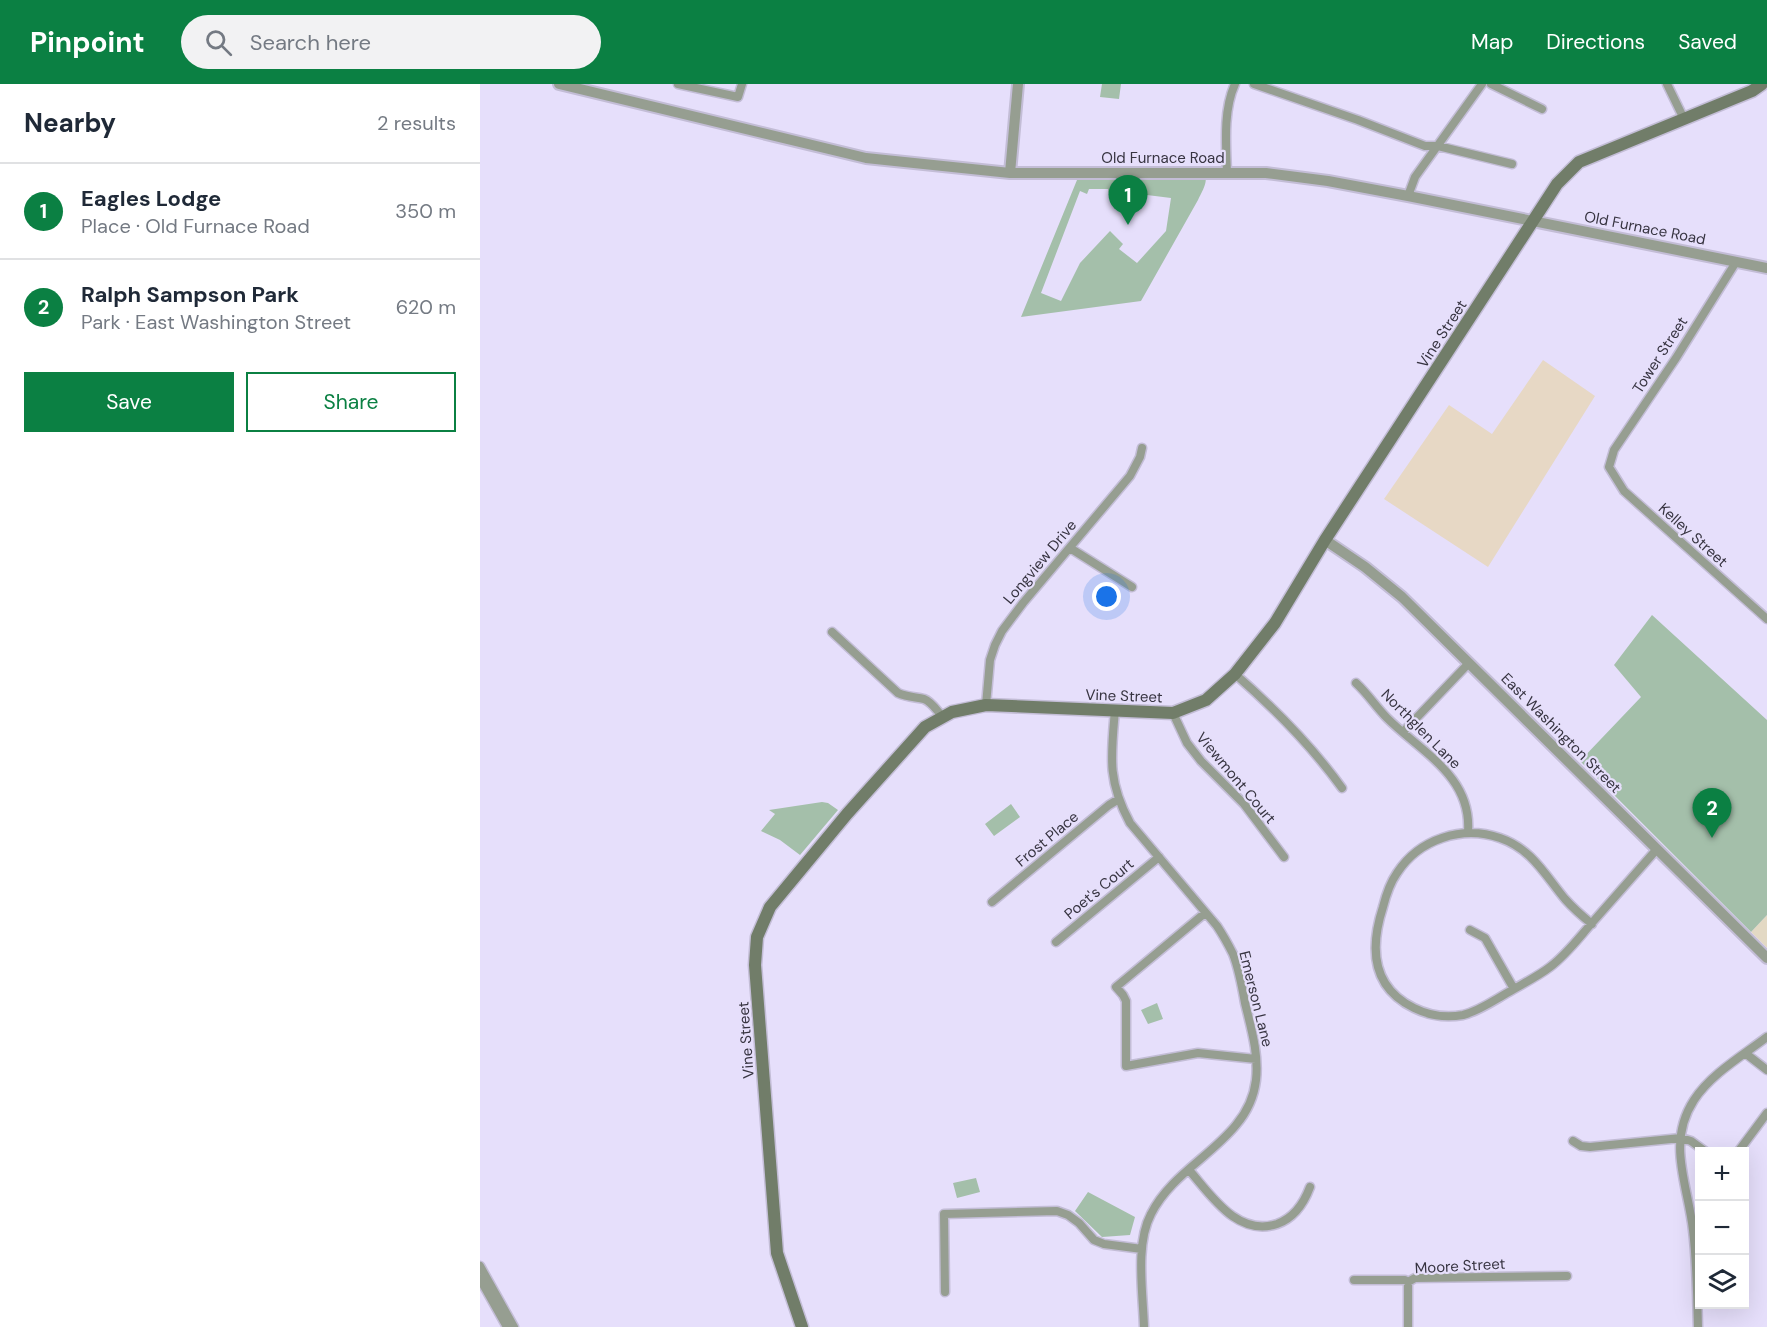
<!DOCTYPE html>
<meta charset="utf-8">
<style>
:root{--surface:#fff;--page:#f2f2f3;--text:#1f2937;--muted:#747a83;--line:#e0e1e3;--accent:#0b8043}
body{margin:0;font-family:"DM Sans",sans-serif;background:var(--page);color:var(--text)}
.controls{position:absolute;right:18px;bottom:18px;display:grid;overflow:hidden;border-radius:0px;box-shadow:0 6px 24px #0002}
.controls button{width:54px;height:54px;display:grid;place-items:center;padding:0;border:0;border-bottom:2px solid var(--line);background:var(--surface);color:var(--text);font:30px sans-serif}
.you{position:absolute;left:627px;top:513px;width:21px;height:21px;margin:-15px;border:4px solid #fff;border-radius:50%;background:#1a73e8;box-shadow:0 0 0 9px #1a73e833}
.badge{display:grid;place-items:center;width:39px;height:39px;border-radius:50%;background:var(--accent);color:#fff;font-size:20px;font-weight:700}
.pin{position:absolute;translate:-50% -50px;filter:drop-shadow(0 2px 3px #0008)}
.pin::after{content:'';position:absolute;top:32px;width:21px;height:18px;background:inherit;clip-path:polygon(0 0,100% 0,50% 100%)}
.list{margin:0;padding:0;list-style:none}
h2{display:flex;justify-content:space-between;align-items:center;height:78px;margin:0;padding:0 24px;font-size:26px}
h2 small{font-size:20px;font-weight:400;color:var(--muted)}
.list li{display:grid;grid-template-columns:39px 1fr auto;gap:18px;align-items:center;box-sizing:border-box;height:96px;padding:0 24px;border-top:2px solid var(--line)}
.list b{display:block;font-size:22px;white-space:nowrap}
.list p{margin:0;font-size:20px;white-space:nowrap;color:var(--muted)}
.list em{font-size:20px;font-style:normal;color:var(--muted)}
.actions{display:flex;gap:12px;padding:18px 24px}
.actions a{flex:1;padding:14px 0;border:2px solid var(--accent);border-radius:0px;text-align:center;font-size:21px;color:var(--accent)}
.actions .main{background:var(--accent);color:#fff}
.icon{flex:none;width:33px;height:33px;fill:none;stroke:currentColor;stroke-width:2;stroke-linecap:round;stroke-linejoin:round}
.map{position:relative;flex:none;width:1287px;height:1243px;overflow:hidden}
header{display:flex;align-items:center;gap:36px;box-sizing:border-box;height:84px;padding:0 30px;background:var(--accent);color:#fff}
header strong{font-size:28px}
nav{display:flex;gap:33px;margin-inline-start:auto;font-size:21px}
.search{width:420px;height:54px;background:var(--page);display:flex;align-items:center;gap:15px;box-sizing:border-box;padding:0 21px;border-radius:33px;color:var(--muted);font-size:22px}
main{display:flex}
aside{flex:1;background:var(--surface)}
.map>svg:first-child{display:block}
.industrial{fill:#e7d8c5}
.education{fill:#e3d9c4}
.green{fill:#a4bfaa}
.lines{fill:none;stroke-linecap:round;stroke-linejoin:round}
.minor-casing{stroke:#c3bdd6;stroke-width:11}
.tertiary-casing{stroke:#c3bdd6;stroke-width:14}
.secondary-casing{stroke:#c3bdd6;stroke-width:15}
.minor{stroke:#969e91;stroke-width:8}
.tertiary{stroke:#969e91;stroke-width:10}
.secondary{stroke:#717d69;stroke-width:12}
.labels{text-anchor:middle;stroke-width:4.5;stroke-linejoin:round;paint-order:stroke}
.street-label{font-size:15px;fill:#373441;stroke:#e6dffb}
</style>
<header>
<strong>Pinpoint</strong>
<div class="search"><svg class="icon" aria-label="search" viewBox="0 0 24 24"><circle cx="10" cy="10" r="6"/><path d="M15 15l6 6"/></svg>Search here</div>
<nav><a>Map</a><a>Directions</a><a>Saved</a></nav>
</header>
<main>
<aside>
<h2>Nearby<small>2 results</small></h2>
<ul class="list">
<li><span class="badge">1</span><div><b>Eagles Lodge</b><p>Place · Old Furnace Road</p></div><em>350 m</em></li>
<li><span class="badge">2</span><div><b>Ralph Sampson Park</b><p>Park · East Washington Street</p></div><em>620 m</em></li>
</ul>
<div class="actions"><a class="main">Save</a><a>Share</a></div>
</aside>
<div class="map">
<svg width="1287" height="1243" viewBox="0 0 1287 1243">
<rect width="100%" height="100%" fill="#e6dffb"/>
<path class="industrial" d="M1063,276L1115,312L1008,483L904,415L969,321L1012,350Z"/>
<path class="education" d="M1287,831V864L1271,848Z"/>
<path class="green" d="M622,0H641L639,15L620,13Z
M725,90C728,99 722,107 718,116L661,217L541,233L597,96L645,93L647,112L629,111L628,105H609L607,110L600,107L561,209L581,217L600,179L630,147L643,160L639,165L657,179L686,147L691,114L659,110L660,93Z
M1172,531L1287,636V831L1271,848L1100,677L1161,613L1134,581Z
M342,718L348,719L358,726L320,771L300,756L281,747L295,730L289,726Z
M531,720L540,733L514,752L505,740Z
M677,919L683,935L668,940L661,926Z
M496,1094L500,1108L477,1114L473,1099Z
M608,1108L655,1133L650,1151L622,1153L595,1127Z"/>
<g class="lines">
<g class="minor-casing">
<path id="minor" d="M198,0L258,13L262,0
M774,0L878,36L945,62H958L1032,80
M1011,0L1062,25
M1187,0L1204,35
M747,89C746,61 743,26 755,0
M928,112L935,93L1002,0
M1256,178L1196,274L1134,366L1129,383L1144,407L1287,535
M590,464L652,503
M352,548L418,609C427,613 435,613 444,615C452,618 457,627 463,633
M755,590C795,625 831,661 862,704
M876,599C888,610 896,623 907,634C941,668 992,692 988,748
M506,621L510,576L515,561L522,547L543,519L650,392L660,373L662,364
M635,626C631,672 627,697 650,739L737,842C743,851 748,860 753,870C759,885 762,902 765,919C771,944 779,970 776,996C774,1013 767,1028 756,1041C730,1073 690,1092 671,1130C655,1160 663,1209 664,1243
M693,629L707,659L721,677L764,720L804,773
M923,648L989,579
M512,818L629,721L639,715
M725,829L636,903L643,911L646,917V982L718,969L776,975
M1112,840C1102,832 1093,824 1085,815C1065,791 1052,765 1020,754C982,741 939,755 917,789C910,799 906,811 903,823C890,863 891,903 934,924C950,932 966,934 983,931C999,927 1013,917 1027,909C1042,900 1057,893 1070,883C1086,871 1098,855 1111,840C1133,815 1155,790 1177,765
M990,846L1005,854L1034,905
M576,858L679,773
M1265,969L1287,986
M1093,1057L1101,1062L1110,1063L1201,1054L1211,1057L1226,1068
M1258,1068L1287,1029
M709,1086C731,1111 757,1153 797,1140C814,1134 824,1119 830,1103
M0,1182L34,1243
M0,1195L27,1243
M874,1196H925L928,1198L935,1194L1087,1192
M465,1208L464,1130L577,1127L588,1131L599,1139L614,1156L624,1160L662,1165
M928,1243V1198
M1218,1243C1217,1211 1217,1178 1213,1146C1208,1101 1186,1059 1214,1016C1231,990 1262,972 1287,953"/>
</g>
<g class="tertiary-casing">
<path id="tertiary" d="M79,0L386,74L530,89H786L848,97L928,112L1287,184
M530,89L538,0
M845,456L885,483L922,513L1287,874"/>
</g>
<g class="secondary-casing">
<path id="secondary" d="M322,1243L297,1169L275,881L277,853L290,823L367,730L445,643L472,628L506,621L693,629L726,616L755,590L795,539L845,456L1077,100L1099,78L1272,7L1282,0"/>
</g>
<use href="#minor" class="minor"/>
<use href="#tertiary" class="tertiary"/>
<use href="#secondary" class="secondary"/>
</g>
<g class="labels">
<g class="street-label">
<text x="683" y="79">Old Furnace Road</text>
<text transform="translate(1165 144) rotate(11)" y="5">Old Furnace Road</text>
<text transform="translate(962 250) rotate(-57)" y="5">Vine Street</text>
<text transform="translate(1180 271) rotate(-57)" y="5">Tower Street</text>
<text transform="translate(1213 451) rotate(42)" y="5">Kelley Street</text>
<text transform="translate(560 478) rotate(-50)" y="5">Longview Drive</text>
<text transform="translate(644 612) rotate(2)" y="5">Vine Street</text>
<text transform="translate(941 645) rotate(45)" y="5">Northglen Lane</text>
<text transform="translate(1081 649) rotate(45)" y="5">East Washington Street</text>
<text transform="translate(756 694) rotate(50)" y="5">Viewmont Court</text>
<text transform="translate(567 755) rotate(-40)" y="5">Frost Place</text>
<text transform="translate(619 805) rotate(-40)" y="5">Poet's Court</text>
<text transform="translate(776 915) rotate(76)" y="5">Emerson Lane</text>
<text transform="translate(266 956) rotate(-94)" y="5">Vine Street</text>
<text transform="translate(980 1182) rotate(-3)" y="5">Moore Street</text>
</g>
</g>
</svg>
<div class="controls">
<button>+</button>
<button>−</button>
<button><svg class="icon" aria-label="layers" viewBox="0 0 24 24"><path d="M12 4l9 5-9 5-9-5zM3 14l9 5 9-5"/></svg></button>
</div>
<div class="you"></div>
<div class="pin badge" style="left:648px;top:141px">1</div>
<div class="pin badge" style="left:1232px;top:754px">2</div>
</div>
</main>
